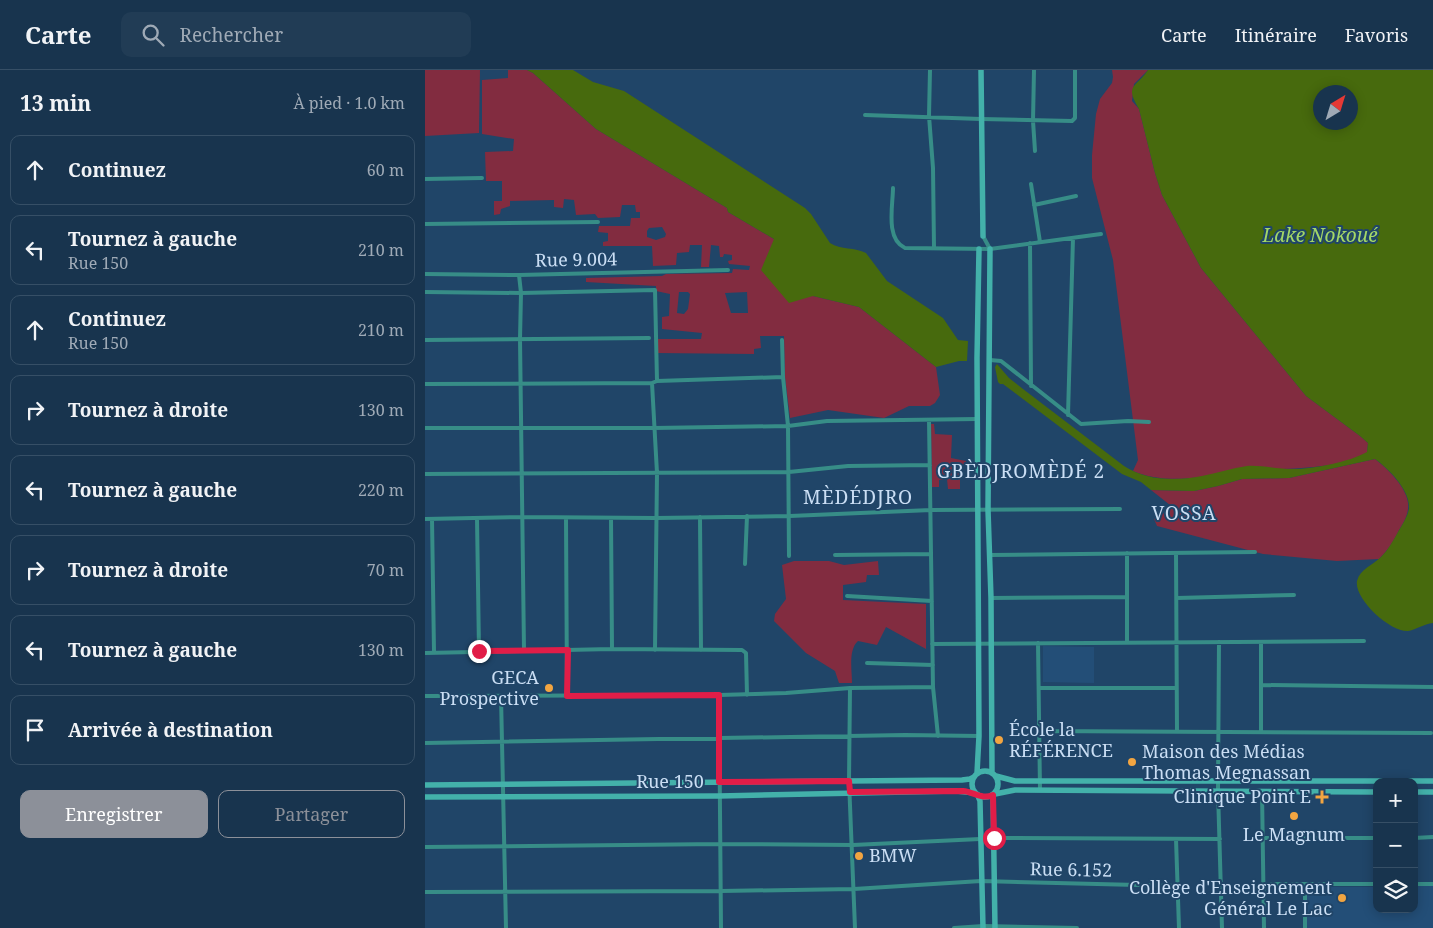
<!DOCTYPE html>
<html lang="fr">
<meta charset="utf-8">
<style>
:root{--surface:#18344e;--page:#213c55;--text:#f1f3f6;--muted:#9faab6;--line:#364f66;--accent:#8c9099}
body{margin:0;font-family:"Noto Serif",serif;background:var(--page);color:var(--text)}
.controls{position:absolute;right:15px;bottom:15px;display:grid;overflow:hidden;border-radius:10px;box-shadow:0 2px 12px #0003}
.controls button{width:45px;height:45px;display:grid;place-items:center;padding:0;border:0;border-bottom:1px solid var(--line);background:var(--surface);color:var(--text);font:25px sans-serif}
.compass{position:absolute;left:888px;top:15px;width:45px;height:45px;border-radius:50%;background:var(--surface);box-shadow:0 2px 12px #0003;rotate:38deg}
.stop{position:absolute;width:15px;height:15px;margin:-11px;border:4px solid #e11d48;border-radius:50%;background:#fff}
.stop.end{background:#e11d48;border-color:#fff;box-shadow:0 1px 5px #0008}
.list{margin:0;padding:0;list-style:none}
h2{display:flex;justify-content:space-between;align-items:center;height:65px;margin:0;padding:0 20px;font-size:21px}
h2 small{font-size:16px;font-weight:400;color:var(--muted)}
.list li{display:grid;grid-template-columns:32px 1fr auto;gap:15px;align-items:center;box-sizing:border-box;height:70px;margin:0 10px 10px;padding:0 10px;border:1px solid var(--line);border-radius:10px}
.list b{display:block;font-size:19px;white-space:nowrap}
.list p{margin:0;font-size:16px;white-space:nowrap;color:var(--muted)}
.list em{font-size:16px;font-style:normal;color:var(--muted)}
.actions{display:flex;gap:10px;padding:15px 20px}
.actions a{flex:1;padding:11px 0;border:1px solid var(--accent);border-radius:10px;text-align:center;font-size:18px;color:var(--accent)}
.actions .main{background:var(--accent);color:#fff}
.icon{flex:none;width:28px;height:28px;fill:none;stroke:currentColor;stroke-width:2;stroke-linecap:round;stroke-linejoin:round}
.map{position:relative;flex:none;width:1008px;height:858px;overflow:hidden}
header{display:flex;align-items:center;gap:30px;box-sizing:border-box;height:70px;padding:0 25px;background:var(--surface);border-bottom:1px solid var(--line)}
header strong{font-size:24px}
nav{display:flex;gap:28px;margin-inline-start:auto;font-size:18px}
.search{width:350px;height:45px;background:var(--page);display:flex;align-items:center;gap:12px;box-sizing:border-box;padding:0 18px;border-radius:10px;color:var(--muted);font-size:19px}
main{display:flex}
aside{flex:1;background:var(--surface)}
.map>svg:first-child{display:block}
.built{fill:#234e77}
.green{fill:#822c40;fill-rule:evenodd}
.water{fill:#476a0d;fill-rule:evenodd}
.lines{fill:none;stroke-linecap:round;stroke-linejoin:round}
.street{stroke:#378d87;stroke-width:4}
.secondary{stroke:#43b1aa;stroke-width:5.5}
.route{stroke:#e11d48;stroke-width:6}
.poi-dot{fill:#f2a541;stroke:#204568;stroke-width:2}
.labels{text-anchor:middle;stroke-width:4;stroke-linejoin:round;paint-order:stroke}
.street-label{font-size:18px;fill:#cadef4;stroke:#204568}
.poi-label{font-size:18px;fill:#cadef4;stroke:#204568;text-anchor:end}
.water-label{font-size:19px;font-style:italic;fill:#a4d767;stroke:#204568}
.neighbourhood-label{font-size:19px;letter-spacing:1px;fill:#cadef4;stroke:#204568}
</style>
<header>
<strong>Carte</strong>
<div class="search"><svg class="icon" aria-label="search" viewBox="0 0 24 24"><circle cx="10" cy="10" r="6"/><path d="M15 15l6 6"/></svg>Rechercher</div>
<nav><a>Carte</a><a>Itinéraire</a><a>Favoris</a></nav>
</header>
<main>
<aside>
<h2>13 min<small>À pied · 1.0 km</small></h2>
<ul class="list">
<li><svg class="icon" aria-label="ahead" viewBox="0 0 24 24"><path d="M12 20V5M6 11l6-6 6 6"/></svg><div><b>Continuez</b></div><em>60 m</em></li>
<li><svg class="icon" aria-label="left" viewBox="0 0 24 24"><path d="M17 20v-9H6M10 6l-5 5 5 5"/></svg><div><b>Tournez à gauche</b><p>Rue 150</p></div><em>210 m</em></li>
<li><svg class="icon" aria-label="ahead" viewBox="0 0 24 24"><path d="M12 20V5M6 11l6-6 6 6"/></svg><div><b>Continuez</b><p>Rue 150</p></div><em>210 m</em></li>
<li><svg class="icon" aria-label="right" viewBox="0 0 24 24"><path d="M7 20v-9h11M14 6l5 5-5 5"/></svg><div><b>Tournez à droite</b></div><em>130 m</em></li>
<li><svg class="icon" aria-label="left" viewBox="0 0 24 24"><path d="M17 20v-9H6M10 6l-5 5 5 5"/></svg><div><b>Tournez à gauche</b></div><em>220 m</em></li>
<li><svg class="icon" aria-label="right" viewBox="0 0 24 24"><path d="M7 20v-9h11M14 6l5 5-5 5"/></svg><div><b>Tournez à droite</b></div><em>70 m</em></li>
<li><svg class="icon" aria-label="left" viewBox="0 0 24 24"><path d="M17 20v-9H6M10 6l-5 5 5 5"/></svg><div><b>Tournez à gauche</b></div><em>130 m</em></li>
<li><svg class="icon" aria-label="arrive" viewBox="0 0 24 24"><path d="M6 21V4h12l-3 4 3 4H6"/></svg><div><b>Arrivée à destination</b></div></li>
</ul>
<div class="actions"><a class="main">Enregistrer</a><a>Partager</a></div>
</aside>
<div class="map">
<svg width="1008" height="858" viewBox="0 0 1008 858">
<rect width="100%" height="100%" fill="#204568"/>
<path class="built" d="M618,576L669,577V613L618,612Z
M989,816H1008V858H882L881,817H952V839H989Z"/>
<path class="green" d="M0,0H55L54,63L0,66Z
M83,0H102L108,3L171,59L302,138L303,142L349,169L388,226L434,237L511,297L515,325L510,333L505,336H484L459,348L403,340L365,348L360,307L359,266H335L336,278L329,279V284L231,283L229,269H276L277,263L237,259V247L244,246L245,224L231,221V216L161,212V208L237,206L241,204L307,203L308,199L324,200L325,196L304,194L303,191L307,190V185L299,184L298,187H295L294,176L286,175L284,197H276L277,175H265L264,182L252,183L251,195L228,196L227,176H178V172L183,171V163L173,162L174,156H205L206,148H215V142H211L210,135H197L195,147L173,148L170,144L151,145L149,130L139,129L138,138L129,137V130L85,131V136L76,139L75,144L69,145V131H77V111H61L60,82L88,81L89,69L57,64V10L83,8ZM237,157L241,164L240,167L231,170L222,167V161L224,158ZM254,222H263L265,224L263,239L259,244L252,243ZM322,222L323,243H306L300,223Z
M687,0H723L709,14L707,31L714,39L730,103L737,125L776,198L881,326L935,366L943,373L942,383C902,403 854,397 810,401C798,401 787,405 776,407C753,410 728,410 708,401L713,390L688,190L667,108V85L671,44L675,29L687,13L688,7Z
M506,354H509L510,364L527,365L526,388L541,391L540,394L535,395V419H523L522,409L514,410V417H507Z
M950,389C963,399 986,421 983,439C982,447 978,454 974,460C969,471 962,481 954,489L912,491L838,484L732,456L729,449L744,440L745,435L726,420L769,421L793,416L817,409L864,408Z
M369,491H404L419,495L453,491L454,505H442L441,512L418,515V530L501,534V579L461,557L452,575L433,571C423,580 427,600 427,613H414L410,601L381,583L349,551L350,544L361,529L357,495Z"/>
<path class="water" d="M102,0H148L168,12L199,21L380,138L386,144L405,173C416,180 430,177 441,183L462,211L518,248L533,270L543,271L542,291H534L511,297L434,237L388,226L364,233L336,200L349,169L303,142L302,138L171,59L108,3Z
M723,0H1008V553C999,554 990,560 983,561C965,562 929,529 932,511C935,499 948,495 956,487C963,480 968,471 973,462C977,455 983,446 984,438C985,420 963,398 950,389L864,408L817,409L793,416L769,421L726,420L716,412L697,404L578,314H575L573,312L570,297L572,294L584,308L598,319L699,396C722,411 751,411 777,406C792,403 807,398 822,396C836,395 853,399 868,399C889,399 924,392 942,382L943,373L935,366L881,326L776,198L737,125L730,103L714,39C699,14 711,18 723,0ZM926,22V52H896V22Z"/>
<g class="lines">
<path class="street" d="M505,0L504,46L508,98L509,178
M609,0L608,51L610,81
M440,45L556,49L647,51L650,48V0
M0,109L57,108
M606,114L615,172
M468,118C468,135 460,169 480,178L565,179L676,164
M609,135L651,126
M0,154L173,152
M558,166L565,179
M605,173L606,316
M0,204L94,205L303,200
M94,205L96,223L95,269L99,580
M0,222L96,223L230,220L232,311L227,313L232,403L230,580
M0,270L224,268
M357,270L358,307L363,356L364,486
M565,290L576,291L656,354L703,351L724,352
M232,311L358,307
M0,314L227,313
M643,345L648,168
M504,350L508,617L513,666
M0,358H229L363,356L402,351L552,349
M0,404L364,402L423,396L505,395
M275,447L276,580
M52,448L54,581
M141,448L142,625
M186,448L187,579
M0,449L97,447L231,448L365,446L506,440L695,439
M7,449L9,582
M751,483L752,662
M410,485L506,484
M565,485L830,482
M320,494L322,446
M422,526L507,531
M566,528L702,527
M752,528L869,525
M702,572V483
M794,572L793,721L797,858
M836,572V662
M613,573L615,720
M507,574L939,571
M0,583L187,579L317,580L321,583L322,625
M442,593L508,595
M836,615L1008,617
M425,618L424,711L430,858
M614,618H751
M294,625L296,858
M0,626L294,625L361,623L425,618L508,617
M76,626L81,858
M614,661L1006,663
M0,673L480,665L554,666
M837,721L839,858
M569,768L795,769
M837,768H952
M989,768L1008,767
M751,769L754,858
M0,777L295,774L428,775L555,769
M838,814H952
M989,814H1008
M0,822L296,821L429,819L556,811L753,816
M529,858L558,856L652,858
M880,858V815"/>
<path class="secondary" d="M556,0L558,166
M565,179L563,440L566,528L567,702
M547 714a13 13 0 1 1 26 0a13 13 0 1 1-26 0Z
M552,703L554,666L552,288L554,179
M571,706L590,711H1008
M0,715L537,710L545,709L549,707
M989,722H1008
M570,724L590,720L952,722
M568,725L570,858
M553,726L555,731L558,858
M0,727L294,726L531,721L550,723"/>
</g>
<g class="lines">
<path class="route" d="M54,581L143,580L142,626L294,625V712L424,711L425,722L538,721C549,722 557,730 568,725L569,768"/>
</g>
<g class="poi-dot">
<circle cx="124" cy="618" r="5"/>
<circle cx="574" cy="670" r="5"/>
<circle cx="707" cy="692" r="5"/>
<path d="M894.5 719.5h5v5h5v5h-5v5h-5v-5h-5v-5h5z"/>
<circle cx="869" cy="746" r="5"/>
<circle cx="434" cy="786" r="5"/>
<circle cx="917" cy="828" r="5"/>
</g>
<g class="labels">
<g class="street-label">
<text transform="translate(151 190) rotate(-1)" y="6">Rue 9.004</text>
<text x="245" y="718">Rue 150</text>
<text transform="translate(646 800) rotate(1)" y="6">Rue 6.152</text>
</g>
<g class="poi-label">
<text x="114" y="614">GECA<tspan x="114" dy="21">Prospective</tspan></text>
<text x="584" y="666" text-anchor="start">École la<tspan x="584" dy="21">RÉFÉRENCE</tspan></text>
<text x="717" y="688" text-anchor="start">Maison des Médias<tspan x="717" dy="21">Thomas Megnassan</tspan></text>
<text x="886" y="733">Clinique Point E</text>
<text x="869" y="771" text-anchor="middle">Le Magnum</text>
<text x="444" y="792" text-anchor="start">BMW</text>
<text x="907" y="824">Collège d'Enseignement<tspan x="907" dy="21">Général Le Lac</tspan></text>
</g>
<g class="water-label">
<text x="895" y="172">Lake Nokoué</text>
</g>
<g class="neighbourhood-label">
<text x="596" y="408">GBÈDJROMÈDÉ 2</text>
<text x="433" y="434">MÈDÉDJRO</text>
<text x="759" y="450">VOSSA</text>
</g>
</g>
</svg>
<div class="controls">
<button>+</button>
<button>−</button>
<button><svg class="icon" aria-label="layers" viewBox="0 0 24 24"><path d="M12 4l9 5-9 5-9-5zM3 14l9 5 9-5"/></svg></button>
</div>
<svg class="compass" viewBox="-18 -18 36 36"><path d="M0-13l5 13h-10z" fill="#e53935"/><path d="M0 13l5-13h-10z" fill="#9faab6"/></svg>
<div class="stop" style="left:569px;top:768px"></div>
<div class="stop end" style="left:54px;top:581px"></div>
</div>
</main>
